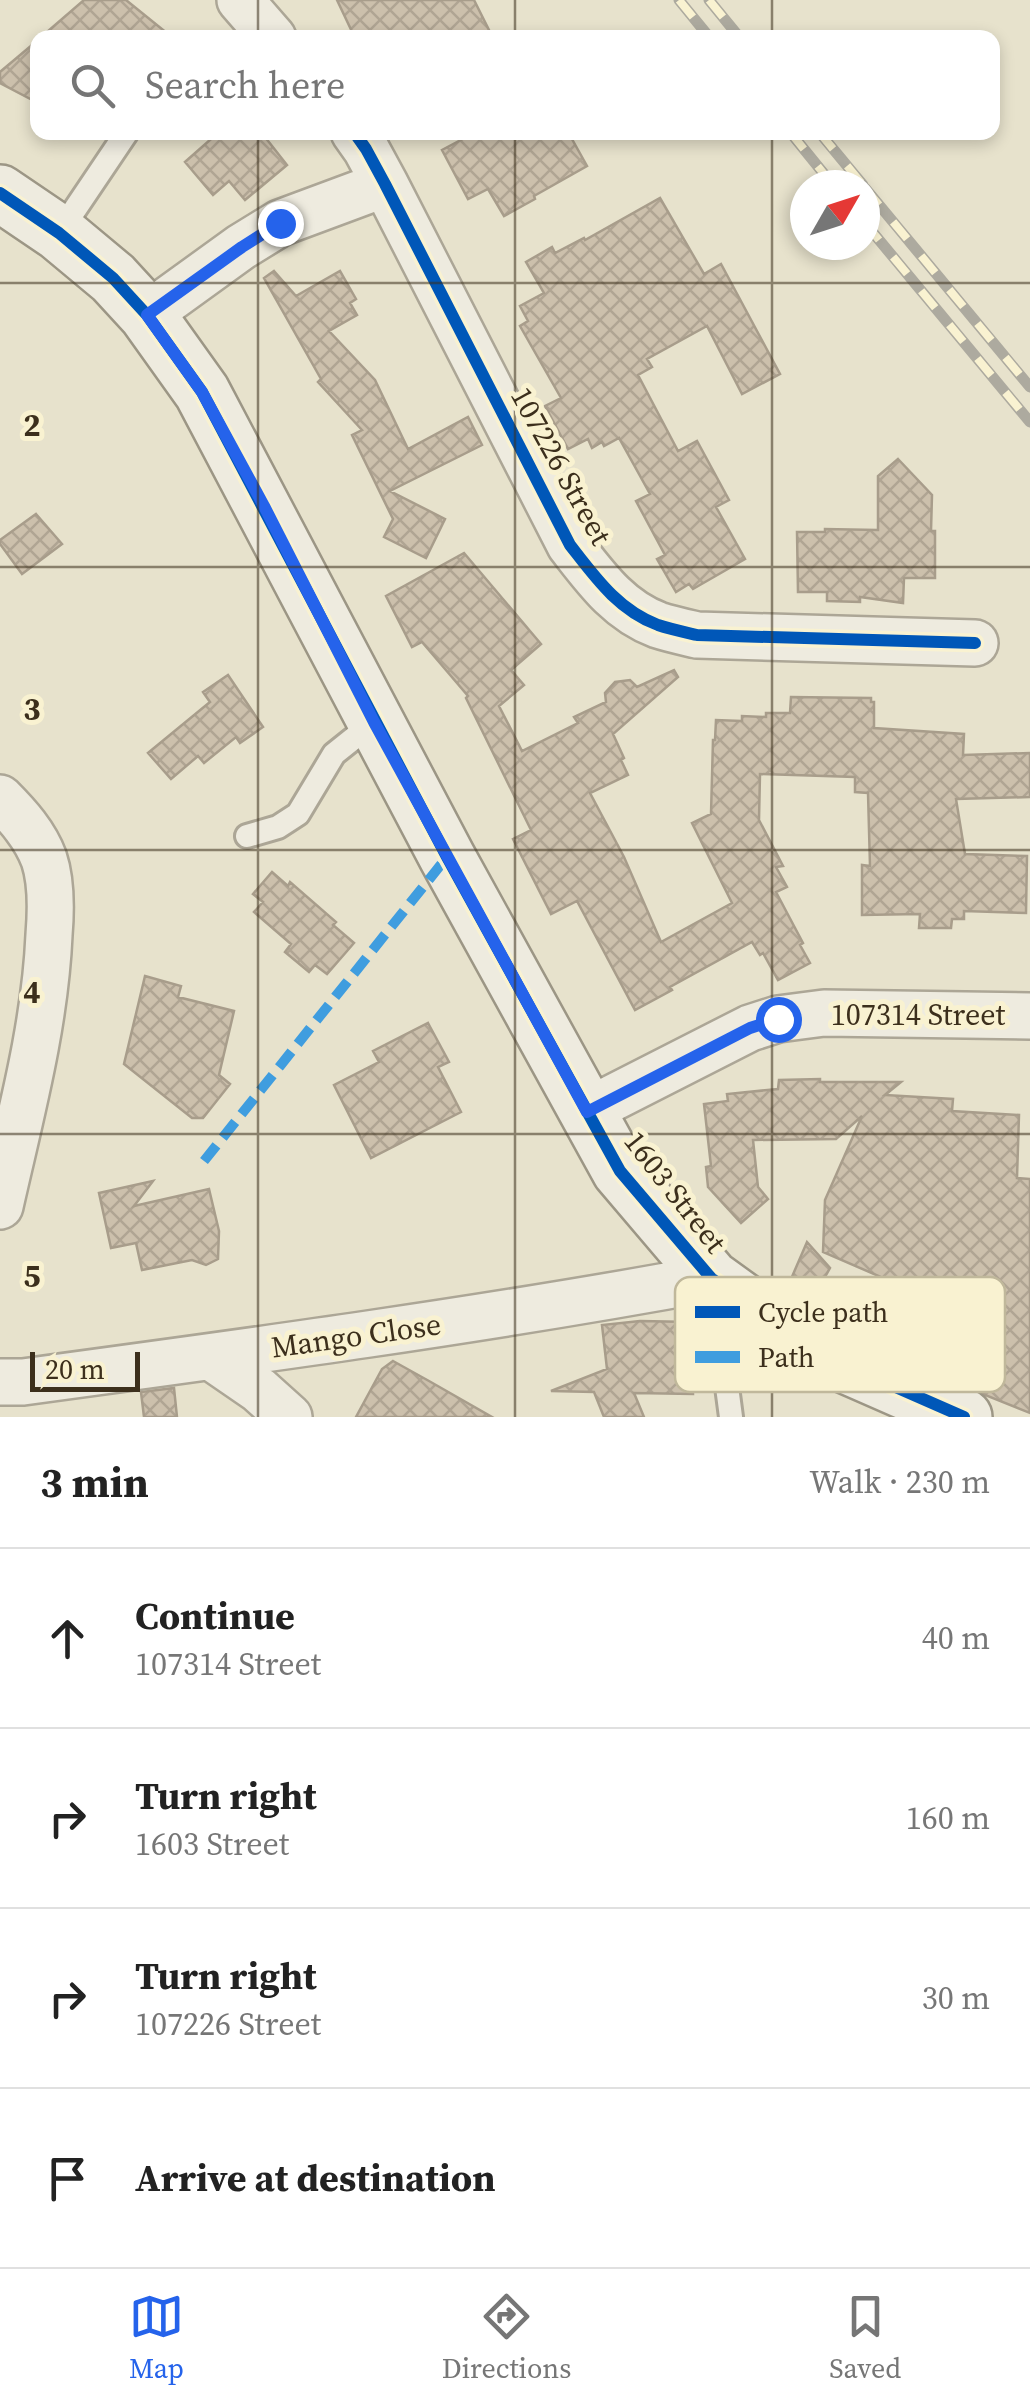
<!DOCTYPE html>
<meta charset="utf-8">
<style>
:root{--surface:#fff;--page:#f2f2f2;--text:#222;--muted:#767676;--line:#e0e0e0;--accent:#2563eb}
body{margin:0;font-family:"Source Serif 4",serif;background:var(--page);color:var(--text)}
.compass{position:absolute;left:790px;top:170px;width:90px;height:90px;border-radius:50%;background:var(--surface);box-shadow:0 5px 15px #0003;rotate:51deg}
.scale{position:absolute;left:30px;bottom:25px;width:110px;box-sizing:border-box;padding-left:10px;border:5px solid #3c2f1c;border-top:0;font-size:28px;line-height:35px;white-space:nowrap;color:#3c2f1c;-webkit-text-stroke:8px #f9f2d1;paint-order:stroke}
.stop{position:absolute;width:30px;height:30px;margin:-22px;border:8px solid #2563eb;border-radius:50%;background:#fff}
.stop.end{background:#2563eb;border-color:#fff;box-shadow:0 2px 10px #0008}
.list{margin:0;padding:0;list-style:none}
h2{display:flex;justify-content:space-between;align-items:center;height:130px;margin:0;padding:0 40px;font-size:42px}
h2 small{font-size:32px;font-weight:400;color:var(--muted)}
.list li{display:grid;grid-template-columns:65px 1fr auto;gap:30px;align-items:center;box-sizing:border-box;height:180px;padding:0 40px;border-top:2px solid var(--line)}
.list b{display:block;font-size:38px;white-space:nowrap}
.list p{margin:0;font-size:32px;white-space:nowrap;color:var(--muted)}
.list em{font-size:32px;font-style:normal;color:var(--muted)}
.icon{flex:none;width:55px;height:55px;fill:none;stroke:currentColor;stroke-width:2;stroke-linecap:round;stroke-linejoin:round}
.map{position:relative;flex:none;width:1030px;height:1417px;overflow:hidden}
.search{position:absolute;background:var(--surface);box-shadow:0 5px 15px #0003;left:30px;right:30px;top:30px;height:110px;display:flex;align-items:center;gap:25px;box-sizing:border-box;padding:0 35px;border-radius:20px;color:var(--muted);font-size:38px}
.sheet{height:850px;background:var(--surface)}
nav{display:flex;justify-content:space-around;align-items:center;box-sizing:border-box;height:140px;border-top:2px solid var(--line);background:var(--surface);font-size:28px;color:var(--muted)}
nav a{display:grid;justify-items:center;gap:5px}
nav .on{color:var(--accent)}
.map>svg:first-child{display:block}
.building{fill:url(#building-cross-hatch);stroke:#a89d8b;stroke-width:2.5}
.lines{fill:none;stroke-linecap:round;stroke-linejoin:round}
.lane-casing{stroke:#aca696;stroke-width:28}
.street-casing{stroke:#aca696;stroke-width:50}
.secondary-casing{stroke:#9c9685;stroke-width:60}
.lane{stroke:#eeebdf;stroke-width:22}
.street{stroke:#eeebdf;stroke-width:45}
.secondary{stroke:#eeebdf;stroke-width:55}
.rail-casing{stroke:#adaa9f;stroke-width:11}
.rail{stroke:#f9f2d1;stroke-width:8;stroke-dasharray:22;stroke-linecap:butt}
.quiet{stroke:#3f9ddf;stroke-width:10;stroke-dasharray:20 10;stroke-linecap:butt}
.cycleway-casing{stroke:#f9f2d1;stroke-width:19}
.cycleway{stroke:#0057b8;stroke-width:12}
.route{stroke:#2563eb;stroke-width:12}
.grid{fill:none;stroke:#3c2f1c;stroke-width:2.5;stroke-opacity:0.55}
.labels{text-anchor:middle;stroke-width:10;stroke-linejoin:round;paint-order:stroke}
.street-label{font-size:30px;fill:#3c2f1c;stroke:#f9f2d1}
.key{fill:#f9f2d1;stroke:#c0b89b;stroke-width:2.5}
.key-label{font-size:28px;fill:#3c2f1c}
.grid-label{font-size:32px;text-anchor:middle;font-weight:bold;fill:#3c2f1c;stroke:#f9f2d1;stroke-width:10;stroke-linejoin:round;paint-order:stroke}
</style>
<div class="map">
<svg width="1030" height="1417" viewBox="0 0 1030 1417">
<defs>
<pattern id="building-cross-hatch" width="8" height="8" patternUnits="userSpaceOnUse" patternTransform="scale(2.5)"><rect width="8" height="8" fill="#ccc0ac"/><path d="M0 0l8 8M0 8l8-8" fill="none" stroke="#b0a593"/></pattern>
</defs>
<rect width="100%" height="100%" fill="#e7e2cc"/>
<path class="building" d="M84,0H126L173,38H40Z
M337,0H474L493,38H355Z
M38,40V103L0,83V72Z
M219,132H261L287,165L245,200L229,181L213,195L185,162Z
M476,132H568L587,166L534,196L535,199L504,216L488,189L468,199L442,150Z
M660,198L704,274L721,264L780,374L742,394L707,326L647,359L652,367L638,375L678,451L697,441L729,500L716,507L745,559L693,589L689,584L676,592L657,559L665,555L636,501L650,494L619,438L604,446L602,442L592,448L588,439L568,449L545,406L561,398L520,326L528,321L520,306L544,293L526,262L552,247L555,253L584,238L585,240Z
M274,271L296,296L340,271L356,299L350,303L357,315L329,331L375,380L408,449L468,417L482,445L390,491L445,519L426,558L384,537L393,519L352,435L362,430L318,382L321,379L264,278Z
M898,459L932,495L931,531H935V578H904L903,603L860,597V602L827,601V592H798L797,532H825V529L878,530V476Z
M36,514L62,544L22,574L0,544V540Z
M464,553L541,644L511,670L524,685L499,706L522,751L578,723L574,717L606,702L605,693L615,682L630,680L637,687L674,670L678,677L613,734L624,758L621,760L628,775L590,793L624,857L661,942L732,903L692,823L711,814L713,740H715L716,720L742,721V716L766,717V713H790L791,697L871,698V702H874V728L964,734L963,755L1030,753V797L956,799L965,854L1027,856L1026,913L964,911V919H952L951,928H919L920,914L862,915V865L870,866L868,793L855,792V777L760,774L759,820L783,866L776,867L787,887L776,892L803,943L800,945L810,963L778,980L763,953L760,955L752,942L670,987L672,990L635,1010L577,901L551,914L513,839L531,830L466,698L468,696L422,642L412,647L386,596Z
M228,675L263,727L240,743L236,737L204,763L198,756L171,779L148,753L210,702L203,692Z
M272,872L288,886L290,882L336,922L333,925L354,943L327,974L315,965L309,972L285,952L291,944L254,912L263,902L253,894Z
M145,976L181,986L178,997L234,1011L219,1075L230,1084L203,1118H192L124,1064Z
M428,1023L449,1062L438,1067L461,1112L371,1158L334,1085L379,1062L373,1051Z
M820,1079V1082H901L885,1095L953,1099L952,1111L1019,1115L1017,1178L1030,1179V1413L985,1395L977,1388L880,1346L911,1290L823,1252L825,1200L862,1116L836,1139L753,1140L758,1187L768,1199L741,1223L708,1187L706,1167L711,1166L704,1104L728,1101L727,1094L778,1089L779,1080Z
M153,1181L134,1206L209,1189L219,1231L218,1259L206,1265L192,1260L142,1270L136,1243L111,1248L99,1193Z
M807,1242L830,1268L807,1309L785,1293Z
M640,1321L691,1322L693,1394L634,1393L644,1417H604L594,1392L551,1391L607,1369L602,1325Z
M393,1361L429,1381L492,1417H356L382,1369Z
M174,1388L177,1417H144L141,1392Z"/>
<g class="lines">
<g class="lane-casing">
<path id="lane" d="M59,233L127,132
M247,836L278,827L298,814L334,754L374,722
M731,1417L724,1364L735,1299"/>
</g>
<g class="street-casing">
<path id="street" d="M240,0L273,38
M354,132L366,149L385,184L570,545C595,577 618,610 658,625C670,629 684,632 697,635L975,643
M147,315L241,247L280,223L385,184
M0,798C18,816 35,835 44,859C52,883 51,911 49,935C45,1027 20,1117 0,1206
M587,1111L750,1028L778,1019L824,1013L1030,1016
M211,1357L259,1390L289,1417
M0,1382H23C253,1351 483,1320 711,1278"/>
</g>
<g class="secondary-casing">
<path id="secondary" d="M0,193L59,233L113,278L147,315L202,392L447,857L620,1171L711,1278L809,1349L964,1417"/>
</g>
<use href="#lane" class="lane"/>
<use href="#street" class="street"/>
<use href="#secondary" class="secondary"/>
<g class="rail-casing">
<path id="rail" d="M679,0L710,38
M709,0L740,38
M790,132L833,185
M819,132L863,185
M865,188L1030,387
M865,223L1030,422"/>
</g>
<use href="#rail" class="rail"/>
<path class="quiet" d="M204,1161L447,857"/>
<g class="cycleway-casing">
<path id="cycleway" d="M354,132L366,149L385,184L570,545C595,577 618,610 658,625C670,629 684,632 697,635L975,643
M0,193L59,233L113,278L147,315L202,392L447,857L620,1171L711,1278L809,1349L964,1417"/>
</g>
<use href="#cycleway" class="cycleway"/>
</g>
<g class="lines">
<path class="route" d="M280,223L242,247L147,315L202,392L264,506L374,722L587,1112L750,1028L778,1019"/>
</g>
<path class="grid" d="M258,0V38M515,0V38M772,0V38M258,132V1417M515,132V1417M772,132V1417M0,283H1030M0,567H1030M0,850H1030M0,1134H1030"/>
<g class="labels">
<g class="street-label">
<text transform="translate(561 466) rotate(61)" y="10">107226 Street</text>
<text x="918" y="1025">107314 Street</text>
<text transform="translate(675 1192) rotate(52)" y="10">1603 Street</text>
<text transform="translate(356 1336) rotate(-8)" y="10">Mango Close</text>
</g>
</g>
<rect x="675" y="1277" width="330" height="115" rx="15" class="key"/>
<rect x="695" y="1306" width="45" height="12" fill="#0057b8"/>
<rect x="695" y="1351" width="45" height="12" fill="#3f9ddf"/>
<g class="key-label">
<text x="758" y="1322">Cycle path</text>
<text x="758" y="1367">Path</text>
</g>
<g class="grid-label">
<text x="32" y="436">2</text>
<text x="32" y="720">3</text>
<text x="32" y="1003">4</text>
<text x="32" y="1287">5</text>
</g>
</svg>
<svg class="compass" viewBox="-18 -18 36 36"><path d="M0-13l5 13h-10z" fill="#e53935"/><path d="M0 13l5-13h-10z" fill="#767676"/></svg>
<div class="scale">20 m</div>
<div class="stop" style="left:778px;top:1019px"></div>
<div class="stop end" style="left:280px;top:223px"></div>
<div class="search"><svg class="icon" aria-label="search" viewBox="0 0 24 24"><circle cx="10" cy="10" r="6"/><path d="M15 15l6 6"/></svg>Search here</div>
</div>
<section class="sheet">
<h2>3 min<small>Walk · 230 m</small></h2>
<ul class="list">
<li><svg class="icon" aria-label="ahead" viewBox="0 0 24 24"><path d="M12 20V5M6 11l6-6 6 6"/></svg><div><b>Continue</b><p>107314 Street</p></div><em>40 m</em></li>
<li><svg class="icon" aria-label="right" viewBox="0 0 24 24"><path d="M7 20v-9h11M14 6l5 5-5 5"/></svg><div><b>Turn right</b><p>1603 Street</p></div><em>160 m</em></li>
<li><svg class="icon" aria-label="right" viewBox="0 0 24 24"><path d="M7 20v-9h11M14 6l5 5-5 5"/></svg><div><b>Turn right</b><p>107226 Street</p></div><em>30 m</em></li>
<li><svg class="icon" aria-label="arrive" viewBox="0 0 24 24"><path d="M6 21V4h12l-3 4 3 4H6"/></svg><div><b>Arrive at destination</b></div></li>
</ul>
</section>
<nav>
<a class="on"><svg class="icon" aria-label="map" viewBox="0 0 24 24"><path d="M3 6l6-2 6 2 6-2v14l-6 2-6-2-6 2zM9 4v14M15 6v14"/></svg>Map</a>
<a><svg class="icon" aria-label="directions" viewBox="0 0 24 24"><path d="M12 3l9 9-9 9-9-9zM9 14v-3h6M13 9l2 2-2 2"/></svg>Directions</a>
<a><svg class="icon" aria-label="saved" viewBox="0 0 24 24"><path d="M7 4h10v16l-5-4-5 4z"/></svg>Saved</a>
</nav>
